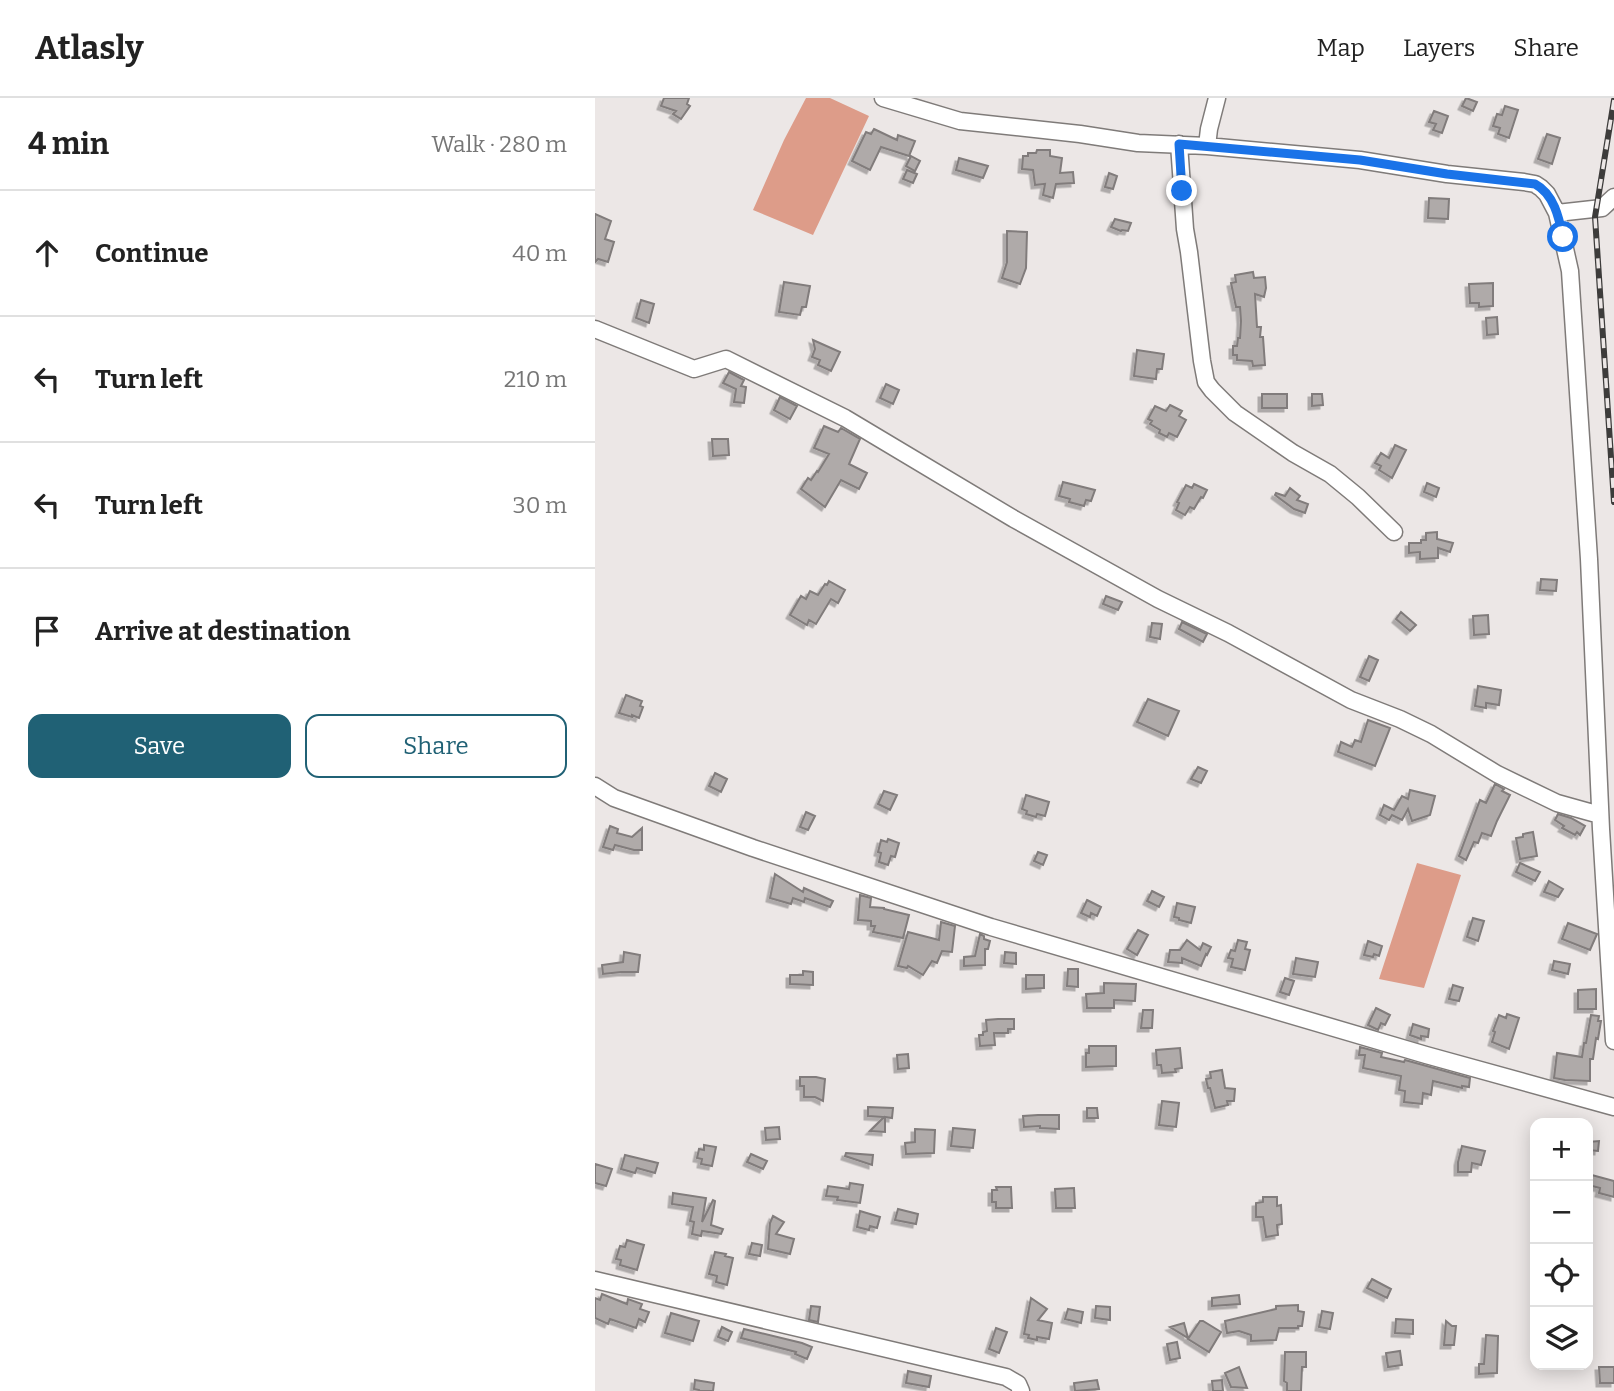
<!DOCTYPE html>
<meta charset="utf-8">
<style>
:root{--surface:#fff;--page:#f6f6f6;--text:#222;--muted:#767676;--line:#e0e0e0;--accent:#206175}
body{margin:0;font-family:Bitter,serif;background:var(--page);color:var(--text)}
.controls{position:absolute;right:21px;bottom:21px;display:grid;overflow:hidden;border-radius:14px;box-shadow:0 4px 18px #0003}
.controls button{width:63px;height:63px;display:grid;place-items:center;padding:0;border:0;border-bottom:2px solid var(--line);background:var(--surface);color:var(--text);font:35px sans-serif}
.stop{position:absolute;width:21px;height:21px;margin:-16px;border:5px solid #1a73e8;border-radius:50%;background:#fff}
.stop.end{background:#1a73e8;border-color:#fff;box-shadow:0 2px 7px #0008}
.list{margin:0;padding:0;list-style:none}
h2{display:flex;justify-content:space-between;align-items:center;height:91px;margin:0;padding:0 28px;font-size:30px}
h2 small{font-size:23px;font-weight:400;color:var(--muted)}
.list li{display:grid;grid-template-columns:46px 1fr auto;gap:21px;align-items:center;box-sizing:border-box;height:126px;padding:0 28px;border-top:2px solid var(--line)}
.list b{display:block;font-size:26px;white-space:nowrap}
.list em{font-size:23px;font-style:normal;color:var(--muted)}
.actions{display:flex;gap:14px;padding:21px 28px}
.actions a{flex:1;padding:16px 0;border:2px solid var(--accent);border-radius:14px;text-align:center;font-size:24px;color:var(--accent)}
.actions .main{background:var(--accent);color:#fff}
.icon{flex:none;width:38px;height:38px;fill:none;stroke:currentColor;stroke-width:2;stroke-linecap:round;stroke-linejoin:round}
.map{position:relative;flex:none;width:1019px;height:1293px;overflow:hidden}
header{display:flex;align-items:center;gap:42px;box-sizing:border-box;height:98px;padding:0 35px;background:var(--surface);border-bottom:2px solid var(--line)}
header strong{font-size:33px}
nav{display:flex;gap:38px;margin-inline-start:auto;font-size:24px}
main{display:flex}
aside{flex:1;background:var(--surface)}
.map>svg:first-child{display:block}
.forest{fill:#dd9c89}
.building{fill:#afaaa9;stroke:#817c7b;stroke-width:2;filter:url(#shadow)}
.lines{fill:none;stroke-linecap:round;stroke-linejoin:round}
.minor-casing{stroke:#7f7b79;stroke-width:19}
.minor{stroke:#fff;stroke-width:16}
.rail-casing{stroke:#3d3c3b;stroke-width:6}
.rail{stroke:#ece7e6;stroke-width:3.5;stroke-dasharray:10;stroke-linecap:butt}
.route{stroke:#1a73e8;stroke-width:9}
</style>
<header>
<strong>Atlasly</strong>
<nav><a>Map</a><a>Layers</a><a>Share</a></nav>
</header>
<main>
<aside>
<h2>4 min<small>Walk · 280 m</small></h2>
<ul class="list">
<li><svg class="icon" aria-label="ahead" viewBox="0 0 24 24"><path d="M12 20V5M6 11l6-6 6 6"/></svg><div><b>Continue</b></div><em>40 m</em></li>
<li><svg class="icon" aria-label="left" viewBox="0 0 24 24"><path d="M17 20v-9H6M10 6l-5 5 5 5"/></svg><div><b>Turn left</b></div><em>210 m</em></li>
<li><svg class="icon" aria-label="left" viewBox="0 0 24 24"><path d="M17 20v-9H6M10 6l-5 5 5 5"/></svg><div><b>Turn left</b></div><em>30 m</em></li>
<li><svg class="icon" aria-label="arrive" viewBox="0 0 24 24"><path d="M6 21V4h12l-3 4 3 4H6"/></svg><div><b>Arrive at destination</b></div></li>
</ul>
<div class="actions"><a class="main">Save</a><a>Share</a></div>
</aside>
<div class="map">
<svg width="1019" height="1293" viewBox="0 0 1019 1293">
<defs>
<filter id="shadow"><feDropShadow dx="-3.5" dy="3.5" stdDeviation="0" flood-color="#0004"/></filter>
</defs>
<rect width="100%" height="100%" fill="#ece7e6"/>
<path class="forest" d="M211,0H235L274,18L218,137L158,112L189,42Z
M822,765L866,777L829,890L784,881Z"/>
<path class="building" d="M69,0H94L92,6L95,8L86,21L78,16L81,13L66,8Z
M871,0L882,4L878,13L867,8Z
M910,8L923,12L914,40L903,36L905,30L898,28L902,16L907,17Z
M839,13L853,18L847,35L838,32L841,26L834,24Z
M279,31L302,42L303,37L320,43L314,58L286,49L275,72L257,63L271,34L276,36Z
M952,36L965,40L957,66L943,61Z
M442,52H455V58L467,60L465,75L478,74L479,85L461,86L458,100L448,97L450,86L440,87L438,72L427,71L428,58H433V55H441Z
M316,58L325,63L320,73L311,68Z
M364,60L393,68L388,80L361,72Z
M312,72L322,76L318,85L308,81Z
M514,75L522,78L518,91L510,89Z
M834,100L854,101L853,121L833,120Z
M0,116L16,123L10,141L19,144L13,164L3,161L0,164Z
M520,121L536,125L533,133L527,132L526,133L516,129Z
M412,133L432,134L431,170L425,186L407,180L412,164Z
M658,174L659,180L670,179L671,190L669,199L660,196L662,229H666L665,239H668L670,267L658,268L657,263L642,262V257H638V248H642L643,240H645L646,223L645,209H641L636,185L641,184L640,177Z
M189,184L215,188L211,209H207L205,217L184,214Z
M898,185V208L884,209V205H875L874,186Z
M46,202L59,206L54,225L41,220Z
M902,219L903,236L892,237L891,220Z
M218,242L245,254L236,273L223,267L225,262L217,259L220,251Z
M542,252L569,256L567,271H562L561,281L539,278Z
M134,274L149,282L146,288L151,289L149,305L139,304L141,291L128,285Z
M291,286L304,292L298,306L285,300Z
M667,296H692V310H667Z
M717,296H727L728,307L717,308Z
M185,299L202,308L195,321L179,312Z
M575,307L587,313L584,318L591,322L582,339L574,335L572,339L564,335L565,332L555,326L557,323L553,321L560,308L571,313Z
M229,328L243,334L246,330L265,341L254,366L272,375L264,391L246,382L230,409L206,391L213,380L216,382L222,373L223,374L234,356L219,350Z
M117,341H133L134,357L118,358Z
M800,347L811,352L797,380L784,372L786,368L780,365L786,355L794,360Z
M468,384L500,392L496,403L491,402L489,408L474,404L475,401L464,398Z
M832,385L844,390L841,399L829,394Z
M599,386L612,392L608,400L606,399L599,411L595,409L590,417L581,412L584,405L582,404L591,387L597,390Z
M695,390L705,398L702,402L713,406L710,415L699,411L680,397L681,395L690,398Z
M842,434V441L858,445L855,454L843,450V460L825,461V454L814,455V445H826V442H831V435Z
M946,481L962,482L961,493L945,492Z
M234,483L250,492L243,505L236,501L221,526L214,522L212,527L195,517L206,498L211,501L215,493L223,497L230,486L232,487Z
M511,498L527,504L523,512L508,506Z
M806,514L821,527L815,533L801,521Z
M893,517L894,536L879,537L878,518Z
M587,524L612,536L608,544L584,531Z
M557,525L567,526L565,541L555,539Z
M774,558L783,562L774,583L765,579Z
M883,588L906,592L904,607L891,605V610L880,608Z
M31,597L47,603L45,608L48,609L44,620L37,617V619L24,615Z
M553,601L584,613L573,638L542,624Z
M773,622L795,630L780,668L743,654L746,644L757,649L760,642L766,644Z
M603,669L612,673L606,685L596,681Z
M120,675L132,681L126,694L114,688Z
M900,686L909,691L907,693L915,697L902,723L896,738L887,735L883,745L879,744L871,762L864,758L885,702L891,705Z
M815,692L840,698L835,717L817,723L813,711L807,722L797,717L794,722L785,717L789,707L799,712L807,698L813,701Z
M289,693L302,697L295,712L283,706Z
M431,697L454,704L450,718L442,716L441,719L431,716L432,713L427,711Z
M211,714L220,718L213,732L205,729Z
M963,716L976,720L990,728L985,737L982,734L980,737L967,730L969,728L960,722Z
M15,728L23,731L22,735L37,739L47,730V752H39L20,747L18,752L8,749Z
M938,734L942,758L925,761L921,740L928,739V736Z
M293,741L304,745L300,759L296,758L293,767L284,764L286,755L283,754L286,742L292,744Z
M443,754L452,757L448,767L439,763Z
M925,765L945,774L940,783L921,774Z
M180,776L208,794L209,790L238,803L235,809L210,800L209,804L198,800L196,806L175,800Z
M954,783L968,791L963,799L949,794Z
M557,793L569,799L564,809L552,803Z
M265,797L276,800L275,809L289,810V811L314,817L308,840L278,834L280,828H276V823L263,822Z
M492,802L506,809L502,818L496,815L495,819L486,815Z
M582,805L600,809L596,825L584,822V820L579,819Z
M878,820L889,823L883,843L872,839Z
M346,824L360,828L357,854L347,853L342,865L337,863L328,877L313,868L312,870L303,868L313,834L344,842Z
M973,825L1002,836L995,852L967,841Z
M543,832L553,837L542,857L532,851Z
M385,836L389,838V841L395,843L393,851H390V867L369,868V859L380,858Z
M592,842L605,852L608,845L616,849L612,857L611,856L606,868L587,860V865L573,864L575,852H585Z
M643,842L652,844L650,851L655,852L650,872L636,869L638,861L633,860L636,852L640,853Z
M773,843L787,848L784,858L779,856L778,859L769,857Z
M29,854L45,857L43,874H26L8,876L7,867L28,864Z
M410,854L421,855V866L409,865Z
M701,860L723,864L720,879L698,876Z
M959,863L975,866L973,876L957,872Z
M473,871H483V889L472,888Z
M208,873L218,874V887L195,886V877H208Z
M431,877H449V890L431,891Z
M690,880L699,883L694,897L685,894Z
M509,885L541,886L540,903L519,902V910H492L491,896L509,895Z
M858,887L868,890L864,903L854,901Z
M1001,891V911H983V892Z
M781,910L795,917L790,927L786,925L783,932L773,927Z
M548,912H558L557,930H546Z
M912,916L924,920L914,951L897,944L900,934L898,933L904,917L911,920Z
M996,917L1004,918L1003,923H1006L1003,941L1001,940L998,961H995V983L970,982L959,980L962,955L987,959L989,945H991Z
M403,921H419V931H413V935H399L400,947L385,948L384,937H388V934L392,933L391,922Z
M818,926L834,931L833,939L826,938V941L815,937Z
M494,948H521V968L491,969V955H494Z
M765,949L787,955L786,959L809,964L810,962L875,980L874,989L867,988V990L838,983L836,997L828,995L827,1006L809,1004L810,993L804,992L806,978L768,970L770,957H764Z
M585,950L587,970L580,971L581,974L567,975L566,967H562L561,952Z
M313,956L314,970L303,971L302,957Z
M627,972L630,990L640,991L639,1003H632L633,1007L620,1010L615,990H613L611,981L616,980L615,974Z
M205,979H221L230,981L228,1003L220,999H209V988H205Z
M567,1003L584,1005L581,1029L564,1027Z
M273,1009L298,1010L297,1020L290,1019V1034L275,1033L289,1019L273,1018Z
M492,1010H502L503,1020H492Z
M443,1017H464V1031L445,1030V1028L429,1029L428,1018Z
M184,1029L185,1041L171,1042L170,1030Z
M358,1030L380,1032L378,1050L356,1048Z
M320,1031L340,1032L339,1055L311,1056L310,1045L320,1044Z
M1004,1043L1003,1053L993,1052V1044Z
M109,1047L121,1049L117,1068L106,1066L107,1061L102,1060L104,1051L109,1052Z
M867,1048L890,1053L886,1067L877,1065L876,1074H863V1064Z
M251,1055L278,1057L277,1067L250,1058Z
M156,1056L172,1063L168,1071L152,1064Z
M30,1057L63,1065L60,1075L42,1070L40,1075L26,1071Z
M0,1066L17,1071L11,1088L0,1085Z
M993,1076L1019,1083V1099L1004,1095L1005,1090L993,1087Z
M255,1085L268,1087L265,1105L242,1102L243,1099L231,1098L233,1088L254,1091Z
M401,1089H416L417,1110H401V1104H397V1092H402Z
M479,1090L480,1110H461L460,1091Z
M78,1095L111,1100L107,1124L118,1102L120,1103L116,1127L128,1131L126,1136L107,1133L106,1138L97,1136L99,1124L95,1123L98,1109L77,1106Z
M668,1099H682V1108L686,1107L687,1126L682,1127L683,1137L671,1139L668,1119H661V1105L668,1104Z
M303,1111L323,1116L321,1126L300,1122Z
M265,1113L285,1119L282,1130L275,1128L274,1132L262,1129Z
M178,1118L189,1124L181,1136L199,1141L195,1156L173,1151L175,1125Z
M32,1142L49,1147L42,1172L25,1167L26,1162L21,1161L25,1148L30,1149Z
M157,1145L167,1147L165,1158L154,1156Z
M120,1154L131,1156L130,1158L138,1160L132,1187L121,1184L122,1178L114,1176Z
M777,1181L796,1191L792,1200L772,1190Z
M7,1196L32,1206L33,1201L47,1206L45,1211L54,1214L50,1224L44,1221L41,1230L15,1221L13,1226L0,1220V1200L5,1202Z
M644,1197L645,1206L617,1208V1200Z
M436,1200L452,1211L443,1222L457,1225L454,1241L442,1239V1242L433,1240L434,1237L429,1236Z
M703,1207V1213L709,1214L707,1228H703V1230H684L681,1242L656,1243V1237L644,1233L632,1235L630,1223L681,1211V1208Z
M216,1208L225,1209L223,1224L214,1222Z
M501,1208L515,1209V1222L500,1220Z
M473,1211L488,1214L486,1225L470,1221Z
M727,1213L738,1215L735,1231L724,1229Z
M76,1215L104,1223L98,1243L70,1235Z
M801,1221L818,1222V1236L800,1235Z
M605,1223H608L626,1234L614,1254L593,1241Z
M851,1223L857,1228H861L859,1247H849Z
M589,1225L593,1240L575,1229Z
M127,1229L137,1234L133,1243L123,1239Z
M401,1230L412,1234L404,1255L394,1251Z
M149,1231L207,1245L217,1249L212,1261L200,1256L201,1254L146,1240Z
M891,1237L903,1238L902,1275L884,1276V1266H889Z
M582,1244L585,1260L575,1262L572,1246Z
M805,1253L807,1267L793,1269L791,1255Z
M690,1254H711V1269H707L706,1293H692V1285L689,1283Z
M644,1269L652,1290L636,1289L630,1275Z
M1004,1269H1019V1285H1005Z
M313,1273L336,1278L334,1289L311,1285Z
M100,1282L119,1285L118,1293H104V1292L99,1291Z
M502,1282L504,1291L480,1293L479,1285Z
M627,1282L628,1293H618L617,1283Z"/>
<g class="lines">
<g class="minor-casing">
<path id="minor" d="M288,0L365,23L485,36L543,45L612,48L765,62L852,76L929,84L940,86L946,90L952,96L962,115L975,173L994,461L1006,731L1019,943
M584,46L590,131L594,154L607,263L611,284L617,292L640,315L698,355L735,376L763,399L799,434
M612,48L614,31L622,0
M962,115L1007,110L1019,99
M0,231L99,271L131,261L250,320L419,421L563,501L633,535L756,602L805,621L836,636L902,676L962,705L1005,717
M0,688L19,700L158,750L396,829L831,957L1019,1009
M0,1182L411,1279L423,1286L426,1293"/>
</g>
<use href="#minor" class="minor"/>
<g class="rail-casing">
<path id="rail" d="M1019,2L1000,119L1019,404"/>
</g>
<use href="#rail" class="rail"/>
</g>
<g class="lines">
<path class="route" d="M587,93L584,46L765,62L852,76L940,86C959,96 964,120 968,139"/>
</g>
</svg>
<div class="controls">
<button>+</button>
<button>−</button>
<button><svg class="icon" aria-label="locate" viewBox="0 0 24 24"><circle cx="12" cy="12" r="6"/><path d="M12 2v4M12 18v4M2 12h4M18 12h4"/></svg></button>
<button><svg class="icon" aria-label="layers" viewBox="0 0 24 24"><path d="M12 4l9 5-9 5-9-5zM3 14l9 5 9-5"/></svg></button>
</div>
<div class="stop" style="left:968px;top:139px"></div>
<div class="stop end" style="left:587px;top:93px"></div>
</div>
</main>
